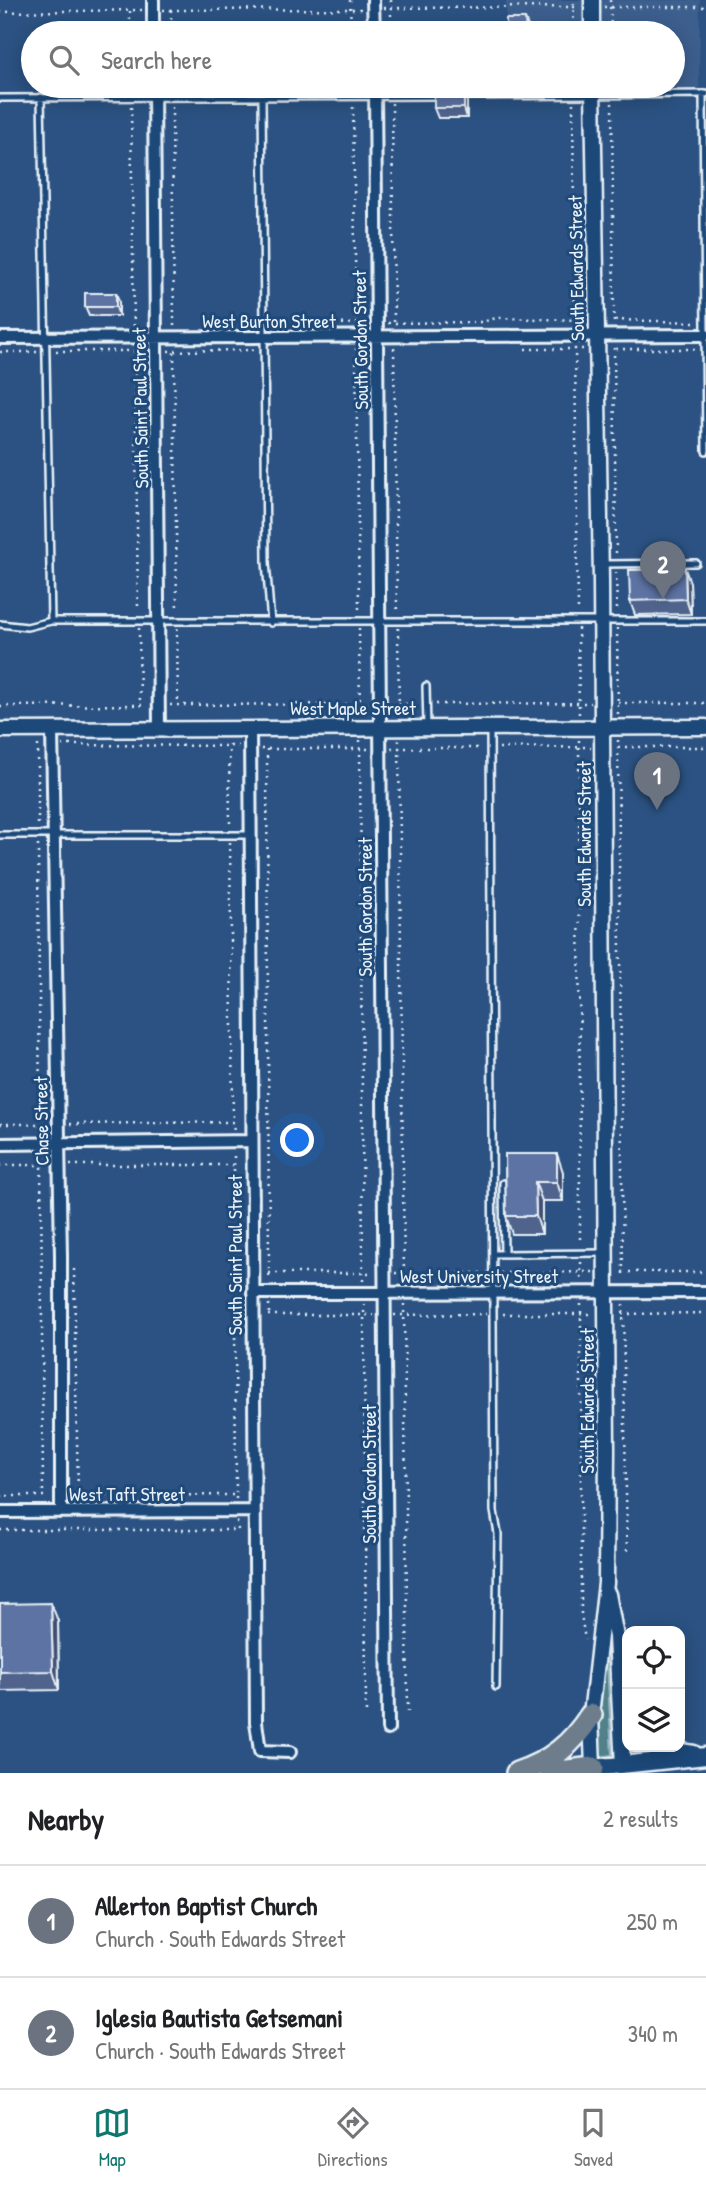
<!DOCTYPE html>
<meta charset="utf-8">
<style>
:root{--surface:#fff;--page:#f2f2f2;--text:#202124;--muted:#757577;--line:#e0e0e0;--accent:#0f766e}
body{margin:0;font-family:"Patrick Hand",sans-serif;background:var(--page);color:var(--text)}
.controls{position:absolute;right:21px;bottom:21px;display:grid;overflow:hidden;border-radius:14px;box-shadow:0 4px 18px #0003}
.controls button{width:63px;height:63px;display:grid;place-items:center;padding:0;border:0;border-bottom:2px solid var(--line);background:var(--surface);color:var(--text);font:35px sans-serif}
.you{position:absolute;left:298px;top:1141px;width:24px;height:24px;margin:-18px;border:5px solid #fff;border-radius:50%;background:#1a73e8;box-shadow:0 0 0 10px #1a73e833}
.badge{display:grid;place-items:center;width:46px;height:46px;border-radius:50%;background:var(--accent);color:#fff;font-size:23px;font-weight:700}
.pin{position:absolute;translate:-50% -58px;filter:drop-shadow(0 2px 4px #0008)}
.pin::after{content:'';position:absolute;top:37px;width:24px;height:21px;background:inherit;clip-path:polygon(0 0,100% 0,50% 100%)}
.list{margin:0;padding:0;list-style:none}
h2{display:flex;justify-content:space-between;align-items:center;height:91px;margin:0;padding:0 28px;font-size:30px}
h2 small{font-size:23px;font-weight:400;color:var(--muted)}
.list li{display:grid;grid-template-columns:46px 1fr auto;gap:21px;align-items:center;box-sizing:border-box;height:112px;padding:0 28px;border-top:2px solid var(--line)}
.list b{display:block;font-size:26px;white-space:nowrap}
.list p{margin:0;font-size:23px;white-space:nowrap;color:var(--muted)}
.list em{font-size:23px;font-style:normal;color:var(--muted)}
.icon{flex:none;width:38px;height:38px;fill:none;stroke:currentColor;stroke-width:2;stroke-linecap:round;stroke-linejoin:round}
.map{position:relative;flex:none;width:706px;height:1773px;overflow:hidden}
.search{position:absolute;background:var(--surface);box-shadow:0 4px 18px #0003;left:21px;right:21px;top:21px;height:77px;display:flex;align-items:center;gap:18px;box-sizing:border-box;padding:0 24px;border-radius:38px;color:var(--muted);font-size:26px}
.sheet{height:315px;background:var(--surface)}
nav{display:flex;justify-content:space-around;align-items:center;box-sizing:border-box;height:98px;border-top:2px solid var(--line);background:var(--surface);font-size:19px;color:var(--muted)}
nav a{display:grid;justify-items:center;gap:4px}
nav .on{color:var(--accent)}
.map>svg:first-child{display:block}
.built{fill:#3d5f8e}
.green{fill:#51818b;stroke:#9cb9c2;stroke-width:2}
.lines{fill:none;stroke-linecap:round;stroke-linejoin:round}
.service-casing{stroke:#e8f1f8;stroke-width:10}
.minor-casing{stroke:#e8f1f8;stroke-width:16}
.tertiary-casing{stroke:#e8f1f8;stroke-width:19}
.secondary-casing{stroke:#e8f1f8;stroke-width:21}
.motorway-casing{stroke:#e8f1f8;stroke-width:26}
.path{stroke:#e8f1f8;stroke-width:2.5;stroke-dasharray:2 5;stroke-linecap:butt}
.service{stroke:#1f4a7a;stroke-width:5}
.minor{stroke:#1f4a7a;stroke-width:10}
.tertiary{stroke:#1f4a7a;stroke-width:14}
.secondary{stroke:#1f4a7a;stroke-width:16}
.motorway{stroke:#6d7d8c;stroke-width:21}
.wall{fill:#50638c;stroke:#e8f1f8;stroke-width:2}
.shaded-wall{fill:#415072;stroke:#e8f1f8;stroke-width:2}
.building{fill:#5d73a3;stroke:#e8f1f8;stroke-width:2}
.labels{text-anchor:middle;stroke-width:6;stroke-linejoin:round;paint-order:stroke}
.street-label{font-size:19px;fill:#e8f1f8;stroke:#1f4a7a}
</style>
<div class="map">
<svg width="706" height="1773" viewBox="0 0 706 1773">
<rect width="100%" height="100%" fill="#2b5282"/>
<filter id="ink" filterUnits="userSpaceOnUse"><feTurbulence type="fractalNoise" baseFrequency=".0143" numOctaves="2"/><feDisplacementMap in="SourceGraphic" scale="14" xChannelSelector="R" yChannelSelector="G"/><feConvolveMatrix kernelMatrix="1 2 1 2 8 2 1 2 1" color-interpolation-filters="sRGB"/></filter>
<g filter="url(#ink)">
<path class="built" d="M506,0H583L584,33H506Z
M602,0H700L699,98H601V86H673V33H600Z
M507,86H583V98L507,99Z"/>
<path class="green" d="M603,1626H605L612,1755L599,1757Z"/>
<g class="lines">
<g class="service-casing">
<path id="service" d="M703,94L706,451
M461,96L706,94
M41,97L51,621
M262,97L266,562L271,623
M0,98L440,96
M604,564L696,563
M0,624L27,627L51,621H706
M426,686L427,727
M490,728L494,1511L498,1534L496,1687
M0,835H251
M503,1183L504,1254
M493,1254L604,1253"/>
</g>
<g class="minor-casing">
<path id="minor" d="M153,0V33
M373,0L374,33
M154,86L159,729
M375,86L388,1729
M0,338L706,335
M250,728L256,1722L260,1751L290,1752
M52,730L61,1255V1512
M0,1144L252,1141
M253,1293L706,1292
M0,1512L254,1511"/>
</g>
<g class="tertiary-casing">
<path id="tertiary" d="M592,0V33
M0,730L706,727
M608,1594L616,1637L623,1765
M654,1747L694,1753
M593,1768L591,1715L606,1583L607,1449L601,581L593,86"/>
</g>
<g class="secondary-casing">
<path id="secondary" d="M593,1773V1768L706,1756"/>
</g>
<g class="motorway-casing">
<path id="motorway" d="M517,1773C551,1762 572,1744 591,1715
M552,1773L593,1768"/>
</g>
<path class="path" d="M350,0L351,33
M391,0V33
M610,0L611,33
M604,7H706
M384,8L580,7
M163,10L363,9
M171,10V33
M130,11V33
M0,12L143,10
M573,33L574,0
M392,103L394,324
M573,103L575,324
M612,103L614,324
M131,107L134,327
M172,107L174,327
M353,107L356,324
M615,320L696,322
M388,323L482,322L496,318L584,320
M335,324L367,323
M356,348L359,611
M394,348L397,611
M575,348L578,611
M614,348L616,555
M525,349H585
M616,349H697
M56,351H144
M168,351L256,350
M0,352H39
M135,352L138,611
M174,352L177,611
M616,572L617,611
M139,628L140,705
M177,628L178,705
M359,628L360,716
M398,628L399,716
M578,628L579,716
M617,628L618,716
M618,703H706
M391,704H419
M436,704L591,703
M170,705L370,704
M0,706L146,705
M360,740L363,1283
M399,740L404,1283
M579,740L580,1244
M618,740L623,1279
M229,744L230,825
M38,745V828
M62,745L238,746
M618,747H706
M391,748H482
M499,748L591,747
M261,749H370
M267,749L269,1280
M230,842L233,1122
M38,845L40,1132
M0,1124H49
M70,1124L233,1122L234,1131
M41,1153L43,1496
M0,1165H49
M70,1165H234L236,1495
M234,1165V1152
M581,1262V1283
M74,1269L78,1496
M622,1272H706
M269,1273H374
M395,1273H486
M500,1273L595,1272
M269,1304V1315
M364,1304L366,1714
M404,1304L408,1715
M581,1304V1614L585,1640
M623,1304L627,1551
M503,1314H594
M622,1314L706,1313
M268,1315H374
M394,1315L486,1314
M0,1496H49
M77,1496L236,1495V1501
M0,1530H238L237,1521"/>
<use href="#service" class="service"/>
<use href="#minor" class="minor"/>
<use href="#tertiary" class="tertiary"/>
<use href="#secondary" class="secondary"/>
<use href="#motorway" class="motorway"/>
</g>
<path class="wall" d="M467,102V118H438L434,108Z
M116,293L119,302V316H89L85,307Z
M685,569L690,583L691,614L635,615L630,601Z
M505,1154L563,1172V1201H542V1234H512L506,1216Z
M0,1604L58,1621L59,1690L0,1691Z"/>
<path class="shaded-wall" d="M525,19L531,33H526Z
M464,93L467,102V118L464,108Z
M116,293L119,302V316L116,307Z
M685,569L690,583L691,614L686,599Z
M557,1154L563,1172V1201L557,1182Z
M535,1182L542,1201V1234L536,1216Z
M51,1603L58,1621L59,1690L53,1671Z"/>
<path class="building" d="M506,19H525L526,33H506Z
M434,93H464V108H434Z
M85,293H116V307H85Z
M685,569L686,599L630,601L629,570Z
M505,1154H557V1182H535L536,1216H506Z
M51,1603L53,1671L0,1672V1604Z"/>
</g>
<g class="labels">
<g class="street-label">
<text transform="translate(576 268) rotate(-91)" y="7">South Edwards Street</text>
<text x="269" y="328">West Burton Street</text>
<text transform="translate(360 340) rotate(-91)" y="7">South Gordon Street</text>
<text transform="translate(140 408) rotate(-91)" y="7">South Saint Paul Street</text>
<text x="353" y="715">West Maple Street</text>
<text transform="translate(584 834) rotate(-90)" y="7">South Edwards Street</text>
<text transform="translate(365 907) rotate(-90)" y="7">South Gordon Street</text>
<text transform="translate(41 1121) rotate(-91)" y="7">Chase Street</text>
<text transform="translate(235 1255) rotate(-90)" y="7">South Saint Paul Street</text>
<text x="479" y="1283">West University Street</text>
<text transform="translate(587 1401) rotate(-90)" y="7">South Edwards Street</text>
<text transform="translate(369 1474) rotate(-90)" y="7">South Gordon Street</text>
<text x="127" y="1501">West Taft Street</text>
</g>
</g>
</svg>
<div class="controls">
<button><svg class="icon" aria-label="locate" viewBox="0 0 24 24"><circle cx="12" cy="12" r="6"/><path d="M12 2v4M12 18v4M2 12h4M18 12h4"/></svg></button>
<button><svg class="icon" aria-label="layers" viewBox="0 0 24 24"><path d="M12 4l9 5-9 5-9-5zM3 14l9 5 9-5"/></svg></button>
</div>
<div class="you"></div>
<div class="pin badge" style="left:657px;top:810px;background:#6b7280">1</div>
<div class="pin badge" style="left:663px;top:599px;background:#6b7280">2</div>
<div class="search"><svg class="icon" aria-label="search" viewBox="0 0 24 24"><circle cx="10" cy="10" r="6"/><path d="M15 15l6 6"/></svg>Search here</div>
</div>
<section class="sheet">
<h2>Nearby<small>2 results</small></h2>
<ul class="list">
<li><span class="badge" style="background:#6b7280">1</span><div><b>Allerton Baptist Church</b><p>Church · South Edwards Street</p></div><em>250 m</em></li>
<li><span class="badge" style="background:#6b7280">2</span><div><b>Iglesia Bautista Getsemani</b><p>Church · South Edwards Street</p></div><em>340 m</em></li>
</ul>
</section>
<nav>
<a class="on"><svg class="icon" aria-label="map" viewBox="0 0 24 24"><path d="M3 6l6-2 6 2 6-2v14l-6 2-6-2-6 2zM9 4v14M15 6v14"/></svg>Map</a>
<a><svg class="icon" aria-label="directions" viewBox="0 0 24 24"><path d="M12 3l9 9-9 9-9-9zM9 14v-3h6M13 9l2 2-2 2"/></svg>Directions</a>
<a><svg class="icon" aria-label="saved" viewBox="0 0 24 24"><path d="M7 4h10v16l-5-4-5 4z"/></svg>Saved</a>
</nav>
